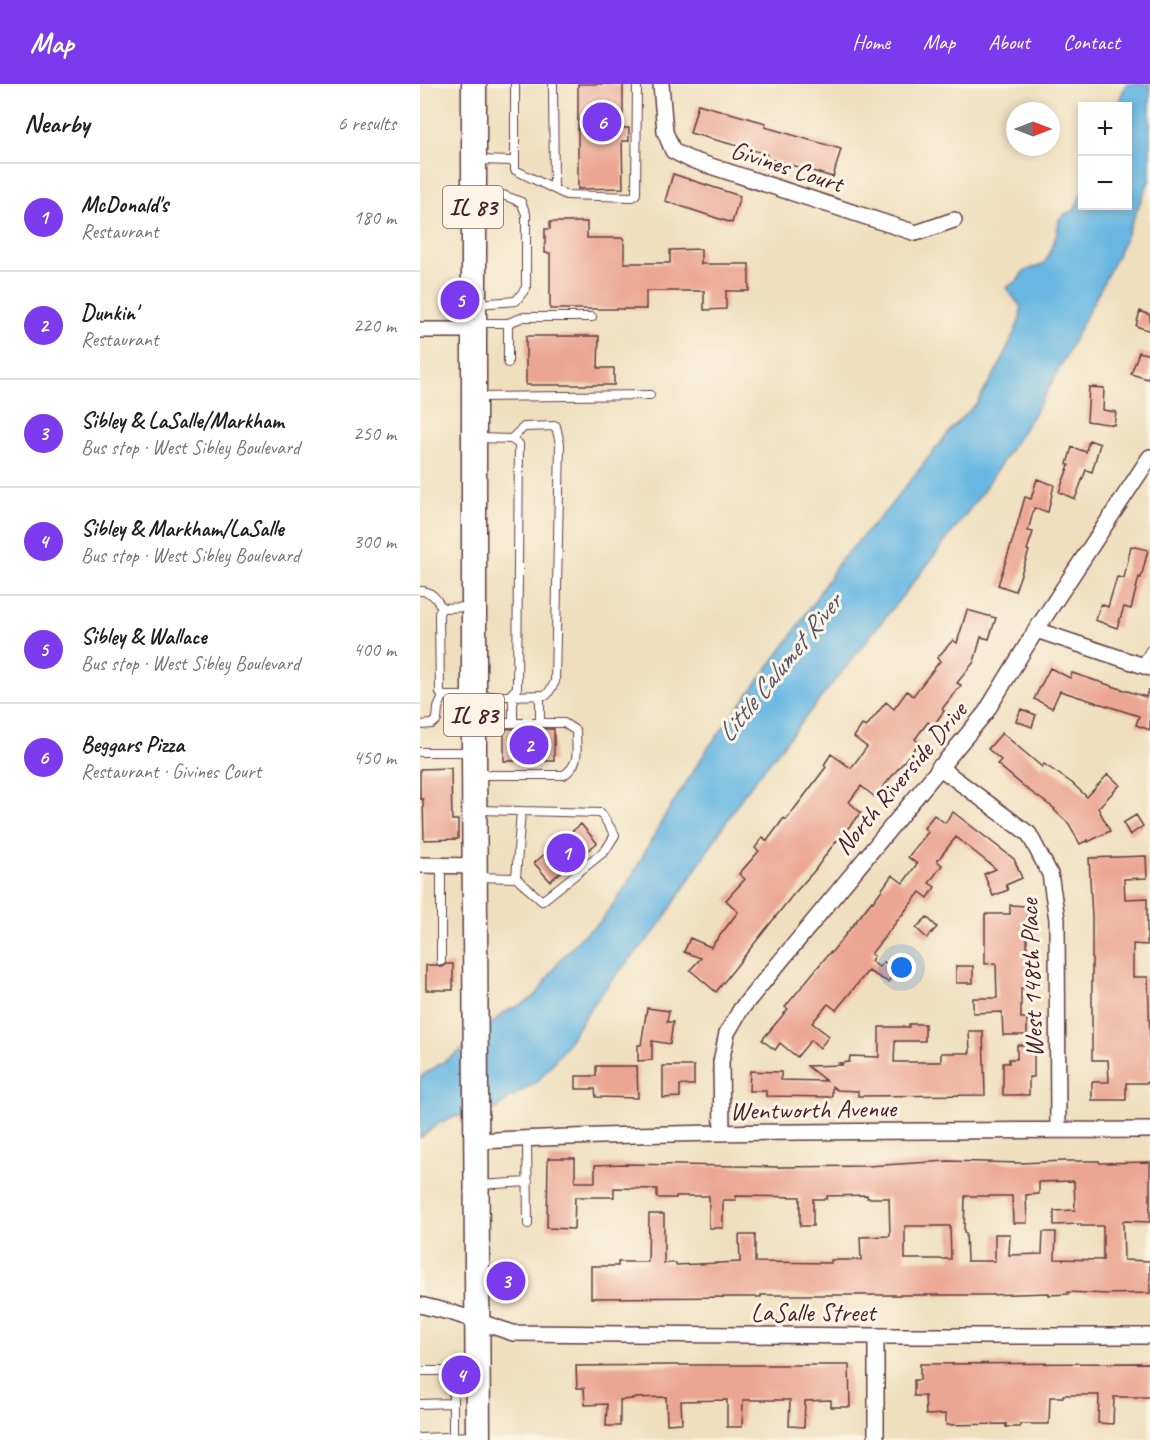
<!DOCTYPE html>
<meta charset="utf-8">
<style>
:root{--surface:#fff;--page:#f2f2f2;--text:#202124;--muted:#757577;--line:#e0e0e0;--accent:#7c3aed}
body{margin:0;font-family:Caveat,sans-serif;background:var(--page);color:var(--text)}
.controls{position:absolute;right:18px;top:18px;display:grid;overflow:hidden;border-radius:0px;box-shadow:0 3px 9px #0003}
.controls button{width:54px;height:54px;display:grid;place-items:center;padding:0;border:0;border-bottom:2px solid var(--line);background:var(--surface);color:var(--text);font:30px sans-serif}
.compass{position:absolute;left:586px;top:18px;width:54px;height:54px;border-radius:50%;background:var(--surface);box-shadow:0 3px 9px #0003;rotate:90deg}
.you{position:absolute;left:482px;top:884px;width:21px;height:21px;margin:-15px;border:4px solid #fff;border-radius:50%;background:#1a73e8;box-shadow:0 0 0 9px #1a73e833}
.badge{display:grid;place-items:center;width:39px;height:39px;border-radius:50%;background:var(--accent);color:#fff;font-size:20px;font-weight:700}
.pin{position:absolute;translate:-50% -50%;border:3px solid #fff;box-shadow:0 2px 6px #0006}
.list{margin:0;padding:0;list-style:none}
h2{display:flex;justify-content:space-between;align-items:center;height:78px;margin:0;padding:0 24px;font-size:26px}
h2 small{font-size:20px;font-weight:400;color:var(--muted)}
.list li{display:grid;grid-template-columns:39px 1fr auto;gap:18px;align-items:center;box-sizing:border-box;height:108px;padding:0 24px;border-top:2px solid var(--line)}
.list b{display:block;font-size:22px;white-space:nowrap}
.list p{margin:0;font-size:20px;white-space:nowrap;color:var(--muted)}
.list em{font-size:20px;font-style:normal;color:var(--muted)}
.map{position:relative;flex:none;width:730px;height:1356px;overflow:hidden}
header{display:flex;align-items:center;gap:36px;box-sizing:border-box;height:84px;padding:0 30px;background:var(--accent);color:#fff}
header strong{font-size:28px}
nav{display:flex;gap:33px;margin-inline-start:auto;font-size:21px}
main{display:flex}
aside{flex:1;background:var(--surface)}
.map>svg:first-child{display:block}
.water{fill:#68b7e2;stroke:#596b86;stroke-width:1.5}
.building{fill:#eba593;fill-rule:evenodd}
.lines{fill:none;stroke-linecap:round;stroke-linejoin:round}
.lane-casing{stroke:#633c41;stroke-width:10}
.street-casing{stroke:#633c41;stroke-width:18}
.primary-casing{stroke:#633c41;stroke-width:27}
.lane{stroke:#fff;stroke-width:8}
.street{stroke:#fff;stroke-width:15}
.primary{stroke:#fff;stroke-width:24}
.labels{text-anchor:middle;stroke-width:6;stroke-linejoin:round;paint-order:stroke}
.shield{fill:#fcf5e5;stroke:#7f5f63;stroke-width:1.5}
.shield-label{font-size:24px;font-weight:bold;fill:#4a1f2b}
.street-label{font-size:26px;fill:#4a1f2b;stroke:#fcf5e5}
.water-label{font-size:27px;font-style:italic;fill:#54546b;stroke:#fcf5e5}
</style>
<header>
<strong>Map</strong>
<nav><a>Home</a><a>Map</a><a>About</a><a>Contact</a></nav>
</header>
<main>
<aside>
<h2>Nearby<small>6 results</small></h2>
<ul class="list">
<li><span class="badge">1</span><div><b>McDonald's</b><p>Restaurant</p></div><em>180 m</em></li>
<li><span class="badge">2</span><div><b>Dunkin'</b><p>Restaurant</p></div><em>220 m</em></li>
<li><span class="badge">3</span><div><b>Sibley &amp; LaSalle/Markham</b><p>Bus stop · West Sibley Boulevard</p></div><em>250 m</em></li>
<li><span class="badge">4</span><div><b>Sibley &amp; Markham/LaSalle</b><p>Bus stop · West Sibley Boulevard</p></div><em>300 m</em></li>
<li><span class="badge">5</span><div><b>Sibley &amp; Wallace</b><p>Bus stop · West Sibley Boulevard</p></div><em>400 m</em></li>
<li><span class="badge">6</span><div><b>Beggars Pizza</b><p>Restaurant · Givines Court</p></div><em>450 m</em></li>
</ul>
</aside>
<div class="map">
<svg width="730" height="1356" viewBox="0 0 730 1356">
<rect width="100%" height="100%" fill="#fcf5e5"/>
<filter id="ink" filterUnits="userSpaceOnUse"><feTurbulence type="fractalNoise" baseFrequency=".0167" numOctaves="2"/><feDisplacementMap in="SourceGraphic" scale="12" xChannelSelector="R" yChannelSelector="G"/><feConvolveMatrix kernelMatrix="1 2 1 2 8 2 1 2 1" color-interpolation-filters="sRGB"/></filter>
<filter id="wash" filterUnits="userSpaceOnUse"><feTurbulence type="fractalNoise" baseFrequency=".008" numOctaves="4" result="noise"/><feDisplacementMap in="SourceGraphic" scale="24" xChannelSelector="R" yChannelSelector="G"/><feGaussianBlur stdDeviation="1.35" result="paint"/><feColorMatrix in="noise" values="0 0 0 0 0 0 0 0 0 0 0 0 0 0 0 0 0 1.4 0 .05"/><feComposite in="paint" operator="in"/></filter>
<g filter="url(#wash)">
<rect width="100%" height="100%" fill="#efdfbf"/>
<path class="water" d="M706,0H730V95L700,166L635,293L613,331L561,410L508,480L324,710L238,844L190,898L167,929L143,966L118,997L90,1014L77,1025L34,1033L19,1039L0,1054V993L39,968L85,928L106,918L117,910L140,876L162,852L181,837L207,801L243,735L288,664L371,553L420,477L466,427L533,343L557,319L581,279L600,235L601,223L586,204C590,201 595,199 598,196C600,193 601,190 603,188C610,183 619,184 624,179C630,174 639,144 639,135L647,129L654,127L662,108V122H708V22H697Z"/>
<g id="blocks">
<path class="building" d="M158,0H203V44H209V57H202L203,104L158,105Z
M278,20L346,39L345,43L421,65L413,93L346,74L347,70L270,49Z
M253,90L320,112L312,139L245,117Z
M130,138H167V154H204V179H250V166L281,165V180H329V207H306V225L284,226V207H226V225H130V169H125V145H130Z
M720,227L730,231V247L716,242Z
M106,252H179L178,284H194V301H106Z
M719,268L730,271V288L728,295L711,290Z
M669,303L684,304L683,326L696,328L694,341L667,337Z
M669,356L680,360L672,388L666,386L655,415L639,408L649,381L647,380L652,363L666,368Z
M617,395L634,401L628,428L614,424L608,447L613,448L607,466L609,467L595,507L578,501L593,455L605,413L611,415Z
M711,462L728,466L721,494L719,493L711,525L704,523L697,544L675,536L681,520L688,523L697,493L704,494Z
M547,526L576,534L569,555L561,553L554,578L537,599L541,601L522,625L524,627L513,642L508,638L495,655L499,659L455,713L441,702L429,718L441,729L410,765L395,786L372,812L296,908L270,886L281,874L264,868L270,854L291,863L318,828L306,816L325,795L319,790L339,767L335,764L343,753L347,757L364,734L366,736L406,683L404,681L411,670L431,684L447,663L434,653L442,641L446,643L466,618L474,625L487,607L493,612L520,577L517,574L533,556L537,559Z
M630,584L650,594L652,589L726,613L728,606H730V646L716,641L719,632L640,607L632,624L614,615Z
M601,625L616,631L612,643L596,637Z
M84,645H134V677H84Z
M582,649L622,683L624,680L652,699L667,713L688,690L700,701L678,724L690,747L668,758V756L660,760L649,740L634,726L635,725L607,705L577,680L581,676L568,665Z
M31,684L32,736H38V755L4,756L3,715H0V685Z
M533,728L594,775L602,794L586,801L588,806L573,812L564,790L576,785L536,753L517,777L522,781L509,799L515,803L508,814L500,808L451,870L454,872L451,877L459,883L464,878L476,885L468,898L448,887L416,926L408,920L392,939L409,952L400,964L391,956L377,973L360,959L355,966L342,956L368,925L365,923L410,868L411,869L452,817L453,818L472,791L483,799L497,780L488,773L508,748L504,744L514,731L525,739Z
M716,731L723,742L710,751L703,739Z
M161,740L177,759L130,797L114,779Z
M726,772L727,794L704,795L705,815L727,814V861L713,860V893H728L730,955L728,999H706V1016H672V998H689L688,976H672V834L669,774Z
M590,821L607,822V904H601V934H607V951H583L582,928L553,929V914H577L576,879L565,880V830H590Z
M507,833L517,843L507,854L496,844Z
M26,880H33V906H6V881H16L22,883Z
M536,882H553V899H536Z
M227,924L249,927L247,938H253L250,960L232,957V976L218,977V961H221Z
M489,940H505V957H475L474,978H521V969H550L549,947H563L565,1011L438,1012V1007L417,1006L412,1002V1013L346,1012V1007H329L330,987L361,988V996L406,997L387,982L423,981L419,979L429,978L430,972L459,973V943H489Z
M597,961H614V993H609V1011H583V979H589V975H597Z
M176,982H217L218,1014L176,1013L175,1005H156V992H176Z
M243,982H274V1001H260V1013L243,1014Z
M128,1074H155V1098H175V1081L205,1080L359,1083L447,1082L528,1077L600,1079L644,1077H679L680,1079L730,1078V1138L703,1137L704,1176L730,1177V1209L687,1210L648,1208V1210L629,1211V1209L568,1211H341V1213H323L171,1214V1182H198V1178H228L229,1130H244V1179H256V1181L320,1178L319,1151H335V1178L411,1179V1176H441L440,1153L470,1152L469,1114H447V1111L407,1112V1115H393V1142H380V1113L315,1112L316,1116H303V1144H289V1112H256V1114H237V1105L194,1104V1113H155L154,1145L127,1144ZM654,1097L655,1126L634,1127V1141L661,1140V1142H683V1176L635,1175L636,1148H623L622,1170L589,1171L590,1150H575V1177H547L546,1149H544L545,1112H592L593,1139H607L606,1111L619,1110V1098ZM485,1142H530L531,1175H485Z
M730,1279V1313H694L693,1340L678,1339L679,1311H643V1313H630L629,1340H600V1343H586V1340L526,1341V1330L506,1331L505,1312H494V1296H500V1280Z
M250,1281H429L430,1323H411V1316L385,1317L384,1343L369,1342L370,1316H323L322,1343H307V1316L261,1317L262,1339L247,1340L246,1313L212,1314V1315L200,1316V1342H186L187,1320L165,1321L164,1304H157L156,1282Z"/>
</g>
</g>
<g filter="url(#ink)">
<use href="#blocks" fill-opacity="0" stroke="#633c41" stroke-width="1.5"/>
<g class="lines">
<g class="lane-casing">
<path id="lane" d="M95,0V86L146,111L213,113L216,110L217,0
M133,0L134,105
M57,76L94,77
M58,109L83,111L101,118L106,130V204L96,217L58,220
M58,239H88V279
M88,239L104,233H172
M58,313L230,311
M0,507C12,507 16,514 22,524
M721,581L730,566
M120,611V639
M23,612H89L97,604L99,360L91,355L58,354
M89,612L127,611L135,598L140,360L136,342L104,343L91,355
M93,612V639
M0,641L12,640L17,636L18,624L23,612L20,609L19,529L22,524L52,523
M0,668H52
M56,691H144C161,679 156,666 156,647L144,639H56
M57,793L96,794L122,817L185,767L195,751L181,729L59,726
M96,794L101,727
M21,877V781
M107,1055L108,1140
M58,1101L108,1098
M0,1287H33V1353
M0,1320L33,1319
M0,1354L54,1352"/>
</g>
<g class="street-casing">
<path id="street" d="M241,0L245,48L253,67L269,75L496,149L534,136
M0,246H53
M616,546L730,584
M519,683L609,750L630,790L637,835L638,1046
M0,781L55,782
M302,1049L301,978L307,949L321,925L566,628L616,546L730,373
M56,1057C281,1046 506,1047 730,1046
M0,1221L33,1229L93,1249L456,1252H730
M456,1252V1356"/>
</g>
<g class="primary-casing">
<path id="primary" d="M54,0V668L58,1356"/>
</g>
<use href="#lane" class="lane"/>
<use href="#street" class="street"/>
<use href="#primary" class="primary"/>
</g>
</g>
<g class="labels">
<g class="shield">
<rect x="23" y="102" width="60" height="42" rx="4.5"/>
<rect x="24" y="610" width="60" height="42" rx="4.5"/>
</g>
<g class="shield-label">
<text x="53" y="131">IL 83</text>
<text x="54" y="639">IL 83</text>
</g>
<g class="street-label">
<text transform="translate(367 82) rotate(18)" y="9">Givines Court</text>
<text transform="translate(480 694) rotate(-50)" y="9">North Riverside Drive</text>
<text transform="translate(611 894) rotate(-92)" y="9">West 148th Place</text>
<text transform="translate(393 1025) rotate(-1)" y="9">Wentworth Avenue</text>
<text x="393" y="1237">LaSalle Street</text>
</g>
<g class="water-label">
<text transform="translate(359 584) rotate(-51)" y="9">Little Calumet River</text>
</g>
</g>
</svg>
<div class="controls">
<button>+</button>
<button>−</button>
</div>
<svg class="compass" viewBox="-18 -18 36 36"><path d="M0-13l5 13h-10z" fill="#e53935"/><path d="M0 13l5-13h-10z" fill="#757577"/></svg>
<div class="you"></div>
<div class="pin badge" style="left:146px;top:769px">1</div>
<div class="pin badge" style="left:109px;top:661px">2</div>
<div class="pin badge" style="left:86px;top:1197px">3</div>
<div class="pin badge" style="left:41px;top:1291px">4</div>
<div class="pin badge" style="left:40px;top:216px">5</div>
<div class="pin badge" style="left:182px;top:38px">6</div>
</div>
</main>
